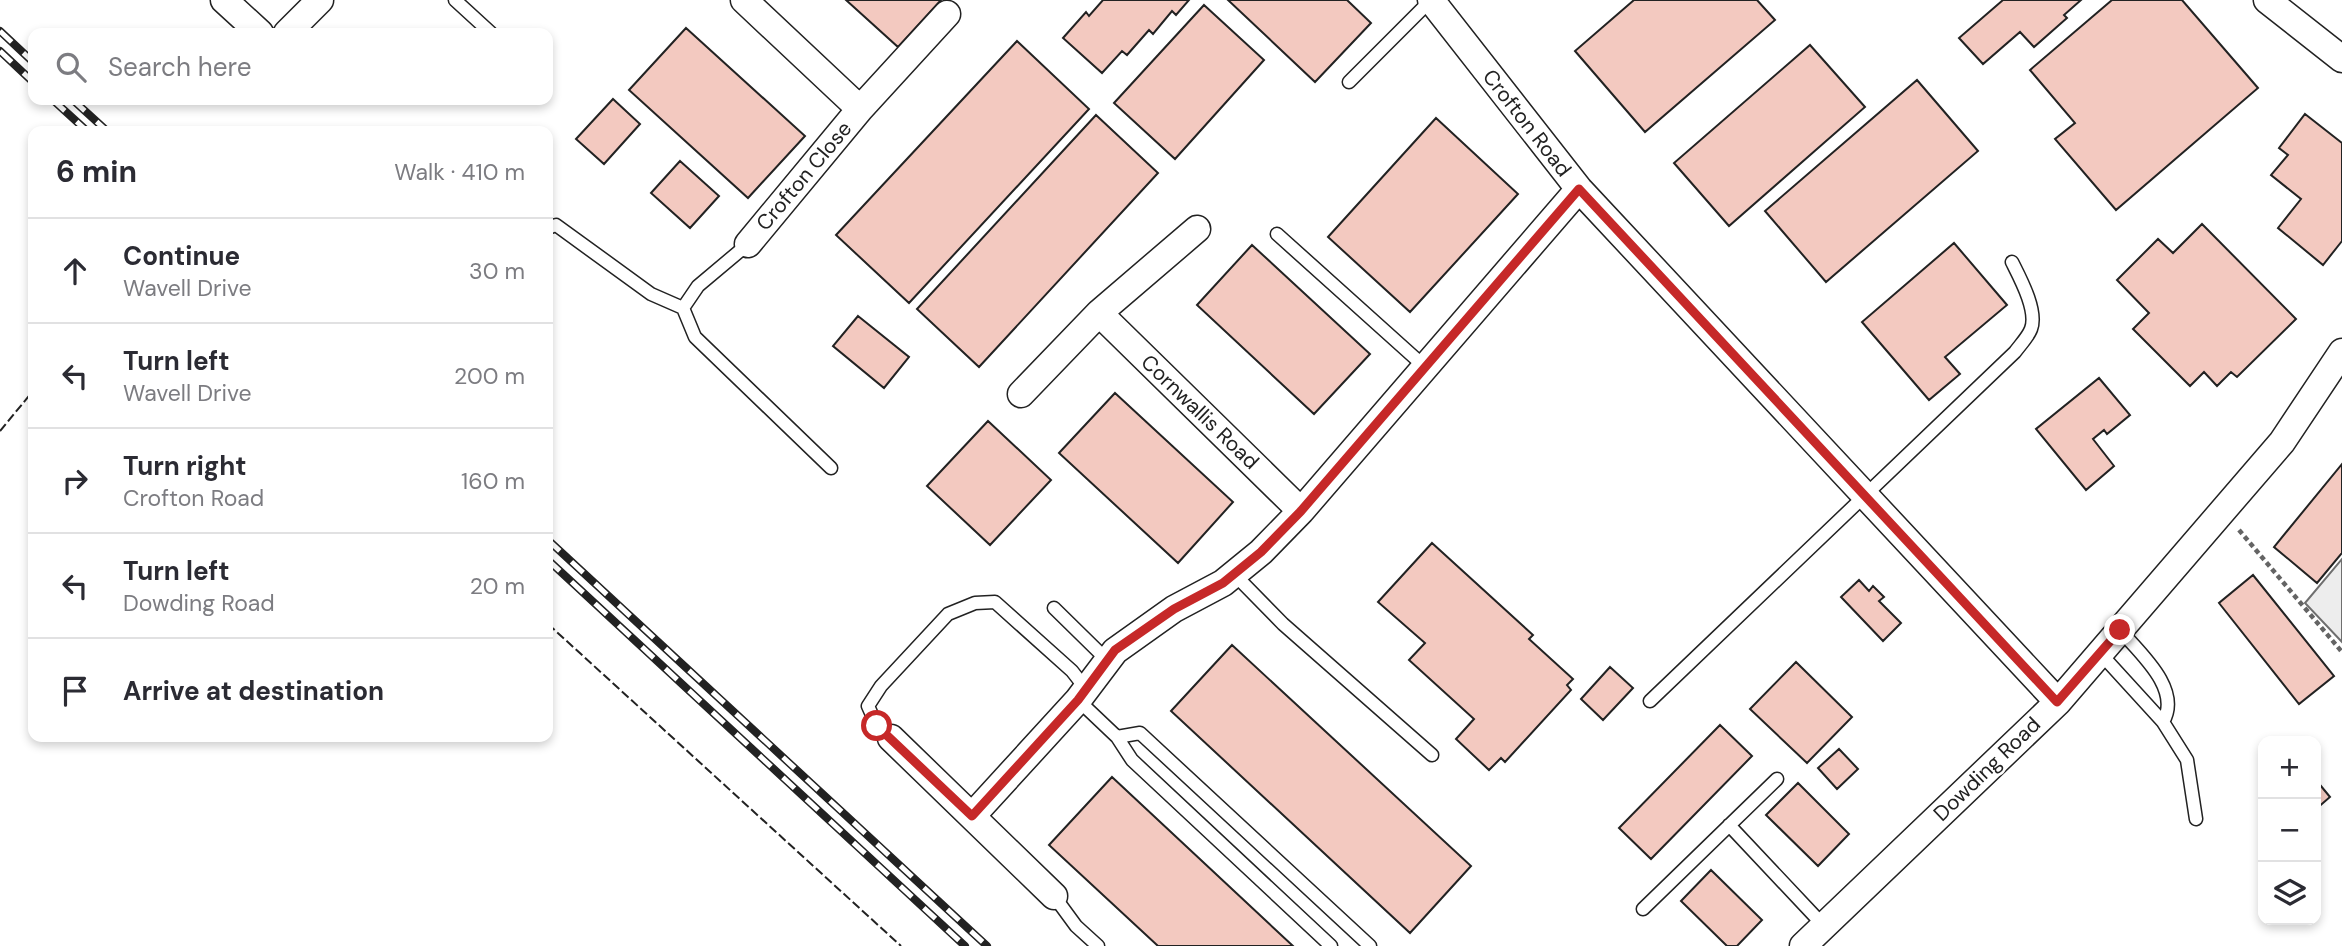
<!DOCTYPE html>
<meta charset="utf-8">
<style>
:root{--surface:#fff;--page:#f2f2f3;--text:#2b2b33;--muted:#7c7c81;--line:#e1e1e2}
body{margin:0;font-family:"DM Sans",sans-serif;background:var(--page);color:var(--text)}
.controls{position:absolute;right:21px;bottom:21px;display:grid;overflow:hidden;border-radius:14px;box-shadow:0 4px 10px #0003}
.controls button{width:63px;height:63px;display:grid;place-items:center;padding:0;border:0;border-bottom:2px solid var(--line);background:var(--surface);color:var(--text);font:35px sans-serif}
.stop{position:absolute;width:21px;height:21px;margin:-16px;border:5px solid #c62828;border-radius:50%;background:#fff}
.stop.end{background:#c62828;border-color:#fff;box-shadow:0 2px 7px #0008}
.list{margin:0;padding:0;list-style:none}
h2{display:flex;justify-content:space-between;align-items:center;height:91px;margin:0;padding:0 28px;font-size:30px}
h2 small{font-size:23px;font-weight:400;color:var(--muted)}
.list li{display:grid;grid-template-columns:46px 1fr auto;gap:21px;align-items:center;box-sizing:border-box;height:105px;padding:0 28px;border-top:2px solid var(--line)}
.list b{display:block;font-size:26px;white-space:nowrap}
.list p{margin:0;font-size:23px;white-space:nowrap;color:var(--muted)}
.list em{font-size:23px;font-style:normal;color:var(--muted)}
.icon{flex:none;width:38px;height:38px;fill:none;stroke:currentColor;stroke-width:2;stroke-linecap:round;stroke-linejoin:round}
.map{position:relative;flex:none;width:2342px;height:946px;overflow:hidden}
.search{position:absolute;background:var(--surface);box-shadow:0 4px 10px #0003;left:28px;top:28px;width:525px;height:77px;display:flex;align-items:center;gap:18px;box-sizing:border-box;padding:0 24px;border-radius:14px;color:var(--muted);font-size:26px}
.panel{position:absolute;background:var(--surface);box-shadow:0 4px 10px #0003;left:28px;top:126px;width:525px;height:616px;border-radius:14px}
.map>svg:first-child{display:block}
.parking{fill:#ededed;stroke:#6f6f6f;stroke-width:2}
.building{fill:#f3c9c0;stroke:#222;stroke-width:2}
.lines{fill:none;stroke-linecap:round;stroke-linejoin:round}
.service-casing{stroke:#222;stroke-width:15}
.minor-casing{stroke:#222;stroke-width:29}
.path{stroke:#646464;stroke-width:4.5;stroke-dasharray:5 3.5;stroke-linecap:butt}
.service{stroke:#fff;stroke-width:12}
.minor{stroke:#fff;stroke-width:26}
.rail-casing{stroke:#222;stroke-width:8}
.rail{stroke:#fff;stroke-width:5;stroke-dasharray:16;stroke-linecap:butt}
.fence{stroke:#222;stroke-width:2;stroke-dasharray:9 3.5;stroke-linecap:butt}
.route{stroke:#c62828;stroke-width:9}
.labels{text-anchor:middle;stroke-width:5;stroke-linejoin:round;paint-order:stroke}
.street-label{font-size:21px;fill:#222;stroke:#fff}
</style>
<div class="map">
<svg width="2342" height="946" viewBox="0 0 2342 946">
<rect width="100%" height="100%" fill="#fff"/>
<path class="parking" d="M2342,559V642L2305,603Z"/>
<path class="building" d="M846,0H941L898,47Z
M1103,0H1189L1176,15L1172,11L1153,34L1149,30L1127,55L1122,51L1102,73L1063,38L1086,12L1089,16Z
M1228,0H1347L1371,23L1315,82Z
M1634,0H1757L1775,20L1645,132L1575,51Z
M2003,0H2081L2064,15L2067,18L2034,47L2020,32L1983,64L1959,38Z
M2112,0H2182L2258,88L2116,210L2055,139L2075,123L2030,70Z
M1204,5L1264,60L1175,159L1114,103Z
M686,28L805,136L748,198L629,90Z
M1017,41L1089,109L909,303L836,235Z
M1810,45L1865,107L1729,226L1674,163Z
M1917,80L1978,151L1826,282L1765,211Z
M613,99L640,124L604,164L576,139Z
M2305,114L2342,143V241L2323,265L2278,228L2301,199L2271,175L2288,155L2279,148Z
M1096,115L1158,173L979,367L917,309Z
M1436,118L1518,194L1410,312L1328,237Z
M680,161L719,196L690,228L651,193Z
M2202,224L2296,319L2237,377L2231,372L2217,386L2204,372L2190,386L2133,329L2149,313L2117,280L2158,239L2173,253Z
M1954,243L2007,305L1945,357L1960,374L1929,400L1862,322Z
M1252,245L1370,354L1314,414L1197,305Z
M858,316L909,357L884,388L833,346Z
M2099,378L2130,415L2107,434L2104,430L2093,439L2114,466L2086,490L2036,429Z
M1115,393L1233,502L1178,563L1059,453Z
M988,421L1051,480L990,545L927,486Z
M2342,464V553L2317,583L2274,547Z
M1432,543L1533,635L1529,639L1573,679L1567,685L1571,690L1505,762L1501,758L1489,770L1456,739L1474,719L1409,660L1425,643L1378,602Z
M2253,575L2334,676L2299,704L2219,603Z
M1859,580L1869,591L1873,586L1884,597L1879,601L1901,623L1883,641L1841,597Z
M1232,645L1471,866L1410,933L1171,711Z
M1796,662L1852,717L1807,763L1750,709Z
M1610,667L1633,688L1603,720L1581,699Z
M1720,725L1752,756L1651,859L1619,828Z
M1839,749L1858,769L1837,789L1818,768Z
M1112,777L1293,946H1158L1049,845Z
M2316,780L2330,797L2316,809Z
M1798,783L1849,834L1818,866L1766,815Z
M1711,870L1762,920L1737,946H1727L1681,901Z"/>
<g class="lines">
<g class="service-casing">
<path id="service" d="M455,0L491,33
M1349,82L1431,0
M548,228L556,225L651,294L683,308
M1277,234L1425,367
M748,244L698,286L683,308L695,337L831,468
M1234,574L1283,624L1432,755
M1054,608L1108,661
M2120,630C2140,653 2182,689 2163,722
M2100,653L2163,722L2187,760L2196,819
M1078,700L1117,737L1132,760L1331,946
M1650,701L2015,352C2020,345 2028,337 2031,329C2038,311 2020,278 2012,262
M1117,737L1140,733L1370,946
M891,738L877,726L868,706L881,686L948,614L975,603L995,602L1072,671L1086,689
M1729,825L1824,926
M1054,896L1076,926L1098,946
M1643,909L1777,779"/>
</g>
<g class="minor-casing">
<path id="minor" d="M224,0L260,33
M744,0L860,109L748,244
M1431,0L1579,189L2058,702
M2267,0L2342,59
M287,33L320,0
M860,109L947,14
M1099,313L1197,229
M1021,394L1099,313L1301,511
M891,738L1054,896
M972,816L1078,700L1115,651L1174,609L1223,583L1261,552L1301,511L1579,189
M1803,946L2058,702L2282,442L2342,352"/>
</g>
<path class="path" d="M2239,530L2342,652"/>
<use href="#service" class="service"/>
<use href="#minor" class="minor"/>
<g class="rail-casing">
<path id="rail" d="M0,31L33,62
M0,51L33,82
M53,100L87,131
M73,100L107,131
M548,540L987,946
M548,560L965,946"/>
</g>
<use href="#rail" class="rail"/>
<path class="fence" d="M0,431L33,391
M548,624L901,946"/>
</g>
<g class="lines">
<path class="route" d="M877,726L972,816L1078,700L1115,650L1174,609L1223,583L1261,552L1301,511L1579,189L2057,702L2120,630"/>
</g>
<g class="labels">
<g class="street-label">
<text transform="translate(1527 123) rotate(52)" y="7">Crofton Road</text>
<text transform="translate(804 176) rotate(-50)" y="7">Crofton Close</text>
<text transform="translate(1200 412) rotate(44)" y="7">Cornwallis Road</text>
<text transform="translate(1987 769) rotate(-44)" y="7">Dowding Road</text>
</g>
</g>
</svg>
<div class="controls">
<button>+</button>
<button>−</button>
<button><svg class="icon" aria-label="layers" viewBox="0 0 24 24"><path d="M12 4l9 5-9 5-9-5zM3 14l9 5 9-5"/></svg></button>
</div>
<div class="stop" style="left:877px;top:726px"></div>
<div class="stop end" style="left:2120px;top:630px"></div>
<div class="search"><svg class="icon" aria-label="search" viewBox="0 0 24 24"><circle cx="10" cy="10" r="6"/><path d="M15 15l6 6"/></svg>Search here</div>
<section class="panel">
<h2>6 min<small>Walk · 410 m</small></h2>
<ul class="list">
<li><svg class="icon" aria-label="ahead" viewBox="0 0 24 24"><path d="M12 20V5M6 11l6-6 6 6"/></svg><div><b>Continue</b><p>Wavell Drive</p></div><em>30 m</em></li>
<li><svg class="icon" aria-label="left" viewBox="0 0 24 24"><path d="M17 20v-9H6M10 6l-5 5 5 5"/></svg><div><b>Turn left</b><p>Wavell Drive</p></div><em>200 m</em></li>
<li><svg class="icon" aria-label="right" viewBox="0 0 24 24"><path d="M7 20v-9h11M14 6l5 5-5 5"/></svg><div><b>Turn right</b><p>Crofton Road</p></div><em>160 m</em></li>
<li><svg class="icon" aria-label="left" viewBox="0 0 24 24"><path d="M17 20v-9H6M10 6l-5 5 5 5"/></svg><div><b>Turn left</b><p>Dowding Road</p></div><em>20 m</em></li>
<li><svg class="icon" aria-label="arrive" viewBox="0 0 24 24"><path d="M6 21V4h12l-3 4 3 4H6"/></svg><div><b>Arrive at destination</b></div></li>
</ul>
</section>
</div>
